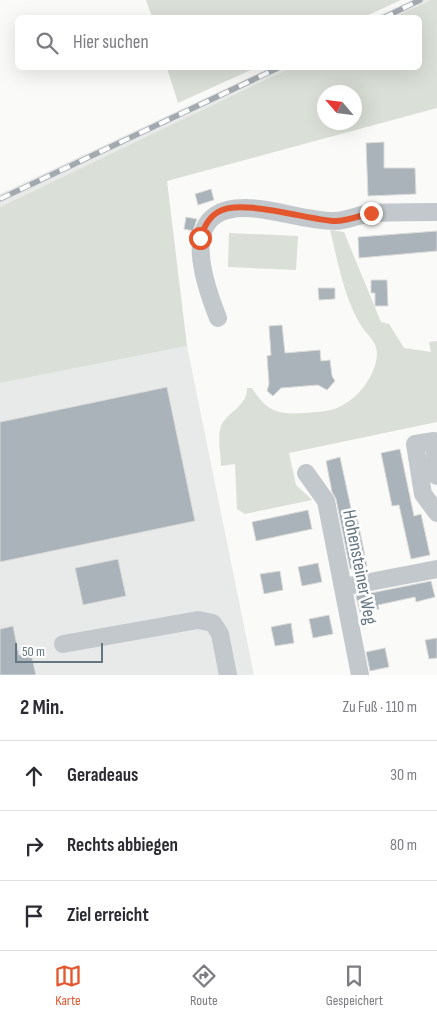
<!DOCTYPE html>
<html lang="de">
<meta charset="utf-8">
<style>
:root{--surface:#fff;--page:#f7f7f7;--text:#2b2b33;--muted:#7c7c81;--line:#e1e1e2;--accent:#e4572e}
body{margin:0;font-family:"Sofia Sans Condensed",sans-serif;background:var(--page);color:var(--text)}
.compass{position:absolute;left:317px;top:85px;width:45px;height:45px;border-radius:50%;background:var(--surface);box-shadow:0 5px 20px #0002;rotate:298deg}
.scale{position:absolute;left:15px;bottom:12px;width:88px;box-sizing:border-box;padding-left:5px;border:2px solid #657683;border-top:0;font-size:14px;line-height:18px;white-space:nowrap;color:#657683;-webkit-text-stroke:4px #fff;paint-order:stroke}
.stop{position:absolute;width:15px;height:15px;margin:-11px;border:4px solid #e4572e;border-radius:50%;background:#fff}
.stop.end{background:#e4572e;border-color:#fff;box-shadow:0 1px 5px #0008}
.list{margin:0;padding:0;list-style:none}
h2{display:flex;justify-content:space-between;align-items:center;height:65px;margin:0;padding:0 20px;font-size:21px}
h2 small{font-size:16px;font-weight:400;color:var(--muted)}
.list li{display:grid;grid-template-columns:32px 1fr auto;gap:15px;align-items:center;box-sizing:border-box;height:70px;padding:0 20px;border-top:1px solid var(--line)}
.list b{display:block;font-size:19px;white-space:nowrap}
.list em{font-size:16px;font-style:normal;color:var(--muted)}
.icon{flex:none;width:28px;height:28px;fill:none;stroke:currentColor;stroke-width:2;stroke-linecap:round;stroke-linejoin:round}
.map{position:relative;flex:none;width:437px;height:675px;overflow:hidden}
.search{position:absolute;background:var(--surface);box-shadow:0 5px 20px #0002;left:15px;right:15px;top:15px;height:55px;display:flex;align-items:center;gap:12px;box-sizing:border-box;padding:0 18px;border-radius:8px;color:var(--muted);font-size:19px}
.sheet{height:275px;background:var(--surface)}
nav{display:flex;justify-content:space-around;align-items:center;box-sizing:border-box;height:70px;border-top:1px solid var(--line);background:var(--surface);font-size:14px;color:var(--muted)}
nav a{display:grid;justify-items:center;gap:2px}
nav .on{color:var(--accent)}
.map>svg:first-child{display:block}
.built{fill:#e8e9e9}
.green{fill:#dadfd7;fill-rule:evenodd}
.building{fill:#aab3b9;stroke:#dcdcda}
.lines{fill:none;stroke-linecap:round;stroke-linejoin:round}
.minor{stroke:#c3c8cc;stroke-width:18}
.rail-casing{stroke:#a2aab0;stroke-width:5.5}
.rail{stroke:#fff;stroke-width:4;stroke-dasharray:11;stroke-linecap:butt}
.route{stroke:#e4572e;stroke-width:6}
.labels{text-anchor:middle;stroke-width:5;stroke-linejoin:round;paint-order:stroke}
.street-label{font-size:19px;fill:#657683;stroke:#fff}
</style>
<div class="map">
<svg width="437" height="675" viewBox="0 0 437 675">
<rect width="100%" height="100%" fill="#fafaf8"/>
<path class="built" d="M412,0H431L394,17H375Z
M269,68H290L0,207V194Z
M187,346L254,675H0V383Z"/>
<path class="green" d="M146,0H401L364,17H152Z
M431,0H437V108L167,181L187,346L0,383V207L290,68H420V18L394,17ZM324,92H354V122H324Z
M167,68H255L178,103Z
M330,230L344,232L381,322L389,324L404,348L431,352L429,342L437,341V422L289,453L296,485L312,500L245,514L237,509L235,464L221,466C221,455 217,437 221,426C227,412 248,406 247,388H252C267,412 278,415 305,413C317,412 328,412 339,407C358,399 377,374 377,353C377,342 368,336 362,327C344,299 338,262 330,230Z
M229,233L298,236L296,270L228,267Z"/>
<path class="building" d="M384,142V168H415L416,194L368,196L366,143Z
M211,189L214,200L198,205L195,194Z
M186,217L197,219L193,231L184,229Z
M437,231V251L359,258L358,237Z
M371,280H387L388,306H375V293H371Z
M318,288H335V299L319,300Z
M282,325L285,353L320,350L321,361L330,360L332,376L335,381L327,390L318,385L281,388L273,396L267,391L269,384L267,356L271,355L269,326Z
M167,387L195,521L0,562V422Z
M400,449L414,516L421,514L430,555L411,559L399,505L392,506L381,453Z
M340,457L352,513L356,512L367,566L350,569L336,499L332,492L326,461Z
M308,510L312,529L256,541L252,522Z
M118,559L126,596L83,605L75,568Z
M318,563L322,582L302,586L298,567Z
M280,571L283,590L264,594L260,574Z
M431,581L435,597L416,602L415,597L378,605L379,609L360,613L356,596Z
M329,615L333,634L313,638L309,619Z
M291,623L294,643L275,646L271,627Z
M13,626L19,655L31,653L36,675H0V629Z
M437,638V658L429,659L425,640Z
M385,648L389,667L370,671L366,652Z"/>
<g class="lines">
<path class="minor" d="M218,318C199,270 178,199 259,209C284,212 310,221 335,221C347,221 360,214 372,213C393,212 415,212 437,212
M306,473L326,501L360,675
M437,476L434,441L415,444L423,494L437,513
M344,587L437,569
M63,644L198,620L213,623L220,634L228,675"/>
<g class="rail-casing">
<path id="rail" d="M383,18L420,0
M0,199L278,68"/>
</g>
<use href="#rail" class="rail"/>
</g>
<g class="lines">
<path class="route" d="M200,238C204,228 208,218 218,212C240,198 305,219 333,221C344,222 359,216 371,213"/>
</g>
<g class="labels">
<g class="street-label">
<text transform="translate(361 567) rotate(79)" y="7">Hohensteiner Weg</text>
</g>
</g>
</svg>
<svg class="compass" viewBox="-18 -18 36 36"><path d="M0-13l5 13h-10z" fill="#e53935"/><path d="M0 13l5-13h-10z" fill="#7c7c81"/></svg>
<div class="scale">50 m</div>
<div class="stop" style="left:200px;top:238px"></div>
<div class="stop end" style="left:371px;top:213px"></div>
<div class="search"><svg class="icon" aria-label="search" viewBox="0 0 24 24"><circle cx="10" cy="10" r="6"/><path d="M15 15l6 6"/></svg>Hier suchen</div>
</div>
<section class="sheet">
<h2>2 Min.<small>Zu Fuß · 110 m</small></h2>
<ul class="list">
<li><svg class="icon" aria-label="ahead" viewBox="0 0 24 24"><path d="M12 20V5M6 11l6-6 6 6"/></svg><div><b>Geradeaus</b></div><em>30 m</em></li>
<li><svg class="icon" aria-label="right" viewBox="0 0 24 24"><path d="M7 20v-9h11M14 6l5 5-5 5"/></svg><div><b>Rechts abbiegen</b></div><em>80 m</em></li>
<li><svg class="icon" aria-label="arrive" viewBox="0 0 24 24"><path d="M6 21V4h12l-3 4 3 4H6"/></svg><div><b>Ziel erreicht</b></div></li>
</ul>
</section>
<nav>
<a class="on"><svg class="icon" aria-label="map" viewBox="0 0 24 24"><path d="M3 6l6-2 6 2 6-2v14l-6 2-6-2-6 2zM9 4v14M15 6v14"/></svg>Karte</a>
<a><svg class="icon" aria-label="directions" viewBox="0 0 24 24"><path d="M12 3l9 9-9 9-9-9zM9 14v-3h6M13 9l2 2-2 2"/></svg>Route</a>
<a><svg class="icon" aria-label="saved" viewBox="0 0 24 24"><path d="M7 4h10v16l-5-4-5 4z"/></svg>Gespeichert</a>
</nav>
